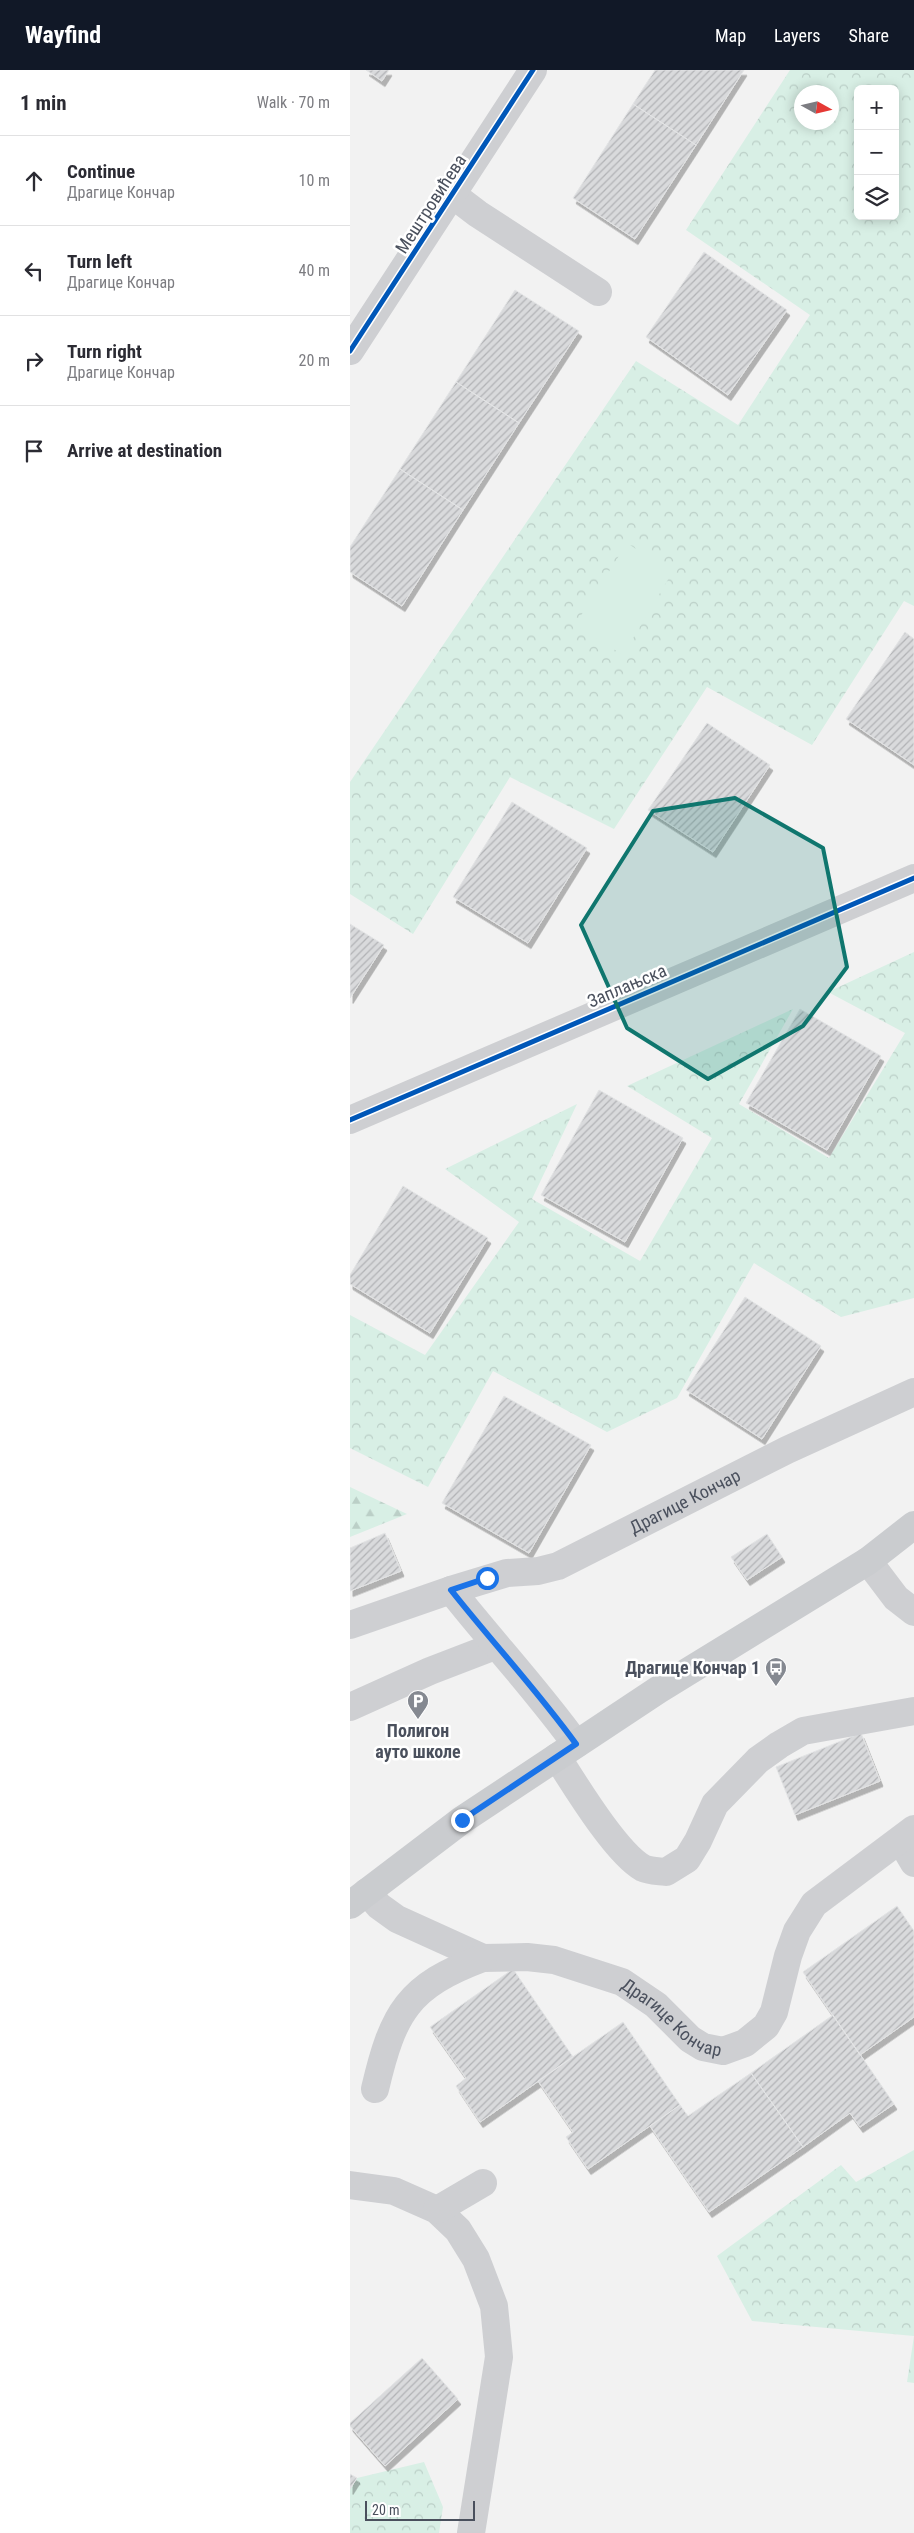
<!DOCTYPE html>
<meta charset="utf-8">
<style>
:root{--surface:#fff;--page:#f7f7f7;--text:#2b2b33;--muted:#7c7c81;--line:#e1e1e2;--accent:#111827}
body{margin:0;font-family:"Roboto Condensed",sans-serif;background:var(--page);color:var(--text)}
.controls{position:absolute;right:15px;top:15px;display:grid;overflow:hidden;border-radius:8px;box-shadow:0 2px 12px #0003}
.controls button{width:45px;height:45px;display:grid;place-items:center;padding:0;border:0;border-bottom:1px solid var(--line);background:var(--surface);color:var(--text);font:25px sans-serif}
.compass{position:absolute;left:444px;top:15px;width:45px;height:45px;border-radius:50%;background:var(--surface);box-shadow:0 2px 12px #0003;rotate:98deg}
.scale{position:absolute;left:15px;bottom:12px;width:110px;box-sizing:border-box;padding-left:5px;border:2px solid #4a505d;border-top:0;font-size:14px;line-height:18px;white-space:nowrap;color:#4a505d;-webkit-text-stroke:4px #fff;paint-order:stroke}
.stop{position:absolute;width:15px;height:15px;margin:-11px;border:4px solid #1a73e8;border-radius:50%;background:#fff}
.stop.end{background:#1a73e8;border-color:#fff;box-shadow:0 1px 5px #0008}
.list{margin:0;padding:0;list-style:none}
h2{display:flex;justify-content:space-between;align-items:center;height:65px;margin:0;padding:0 20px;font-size:21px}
h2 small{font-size:16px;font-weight:400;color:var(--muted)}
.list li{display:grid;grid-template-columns:32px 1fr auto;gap:15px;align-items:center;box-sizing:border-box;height:90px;padding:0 20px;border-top:1px solid var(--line)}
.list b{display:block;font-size:19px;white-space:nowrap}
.list p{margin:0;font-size:16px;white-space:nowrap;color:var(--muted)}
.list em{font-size:16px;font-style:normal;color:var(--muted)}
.icon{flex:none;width:28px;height:28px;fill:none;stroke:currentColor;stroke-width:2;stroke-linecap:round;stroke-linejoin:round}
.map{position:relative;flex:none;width:564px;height:2463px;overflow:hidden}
header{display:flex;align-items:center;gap:30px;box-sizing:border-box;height:70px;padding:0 25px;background:var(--accent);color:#fff}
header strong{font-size:24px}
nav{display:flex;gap:28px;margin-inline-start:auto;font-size:18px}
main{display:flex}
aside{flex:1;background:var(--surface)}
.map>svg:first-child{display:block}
.forest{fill:url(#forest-firs)}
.park{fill:url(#park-crowns);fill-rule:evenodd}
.pitch{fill:#d8efe5}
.building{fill:url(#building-hatch);stroke:#e3e4e5;filter:url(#shadow)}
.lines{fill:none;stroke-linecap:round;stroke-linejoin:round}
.minor{stroke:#cecfd2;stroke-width:28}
.major{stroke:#cacccf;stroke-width:28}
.cycleway-casing{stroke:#fff;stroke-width:8}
.cycleway{stroke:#0057b8;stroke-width:5}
.route{stroke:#1a73e8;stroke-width:6}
.marked{fill:#0f766e;fill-opacity:0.2;stroke:#0f766e;stroke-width:4;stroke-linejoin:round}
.labels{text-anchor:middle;stroke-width:5;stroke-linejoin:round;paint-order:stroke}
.street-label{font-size:18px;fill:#4a505d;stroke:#fff}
.poi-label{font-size:18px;font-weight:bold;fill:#4a505d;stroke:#fff;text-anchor:end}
</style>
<header>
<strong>Wayfind</strong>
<nav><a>Map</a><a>Layers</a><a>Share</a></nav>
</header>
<main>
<aside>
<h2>1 min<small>Walk · 70 m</small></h2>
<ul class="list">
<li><svg class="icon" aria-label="ahead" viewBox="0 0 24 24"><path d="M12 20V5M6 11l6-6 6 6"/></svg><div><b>Continue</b><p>Драгице Кончар</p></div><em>10 m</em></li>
<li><svg class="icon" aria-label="left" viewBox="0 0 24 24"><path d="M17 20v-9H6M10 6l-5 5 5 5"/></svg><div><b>Turn left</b><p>Драгице Кончар</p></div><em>40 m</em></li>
<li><svg class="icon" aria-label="right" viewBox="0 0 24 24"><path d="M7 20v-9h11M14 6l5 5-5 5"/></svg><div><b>Turn right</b><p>Драгице Кончар</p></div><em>20 m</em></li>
<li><svg class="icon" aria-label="arrive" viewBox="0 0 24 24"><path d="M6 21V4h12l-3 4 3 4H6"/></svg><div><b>Arrive at destination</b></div></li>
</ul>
</aside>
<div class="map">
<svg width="564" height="2463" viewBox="0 0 564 2463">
<defs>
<pattern id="forest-firs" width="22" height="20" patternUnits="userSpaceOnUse" patternTransform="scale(1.25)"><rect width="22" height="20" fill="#d8efe5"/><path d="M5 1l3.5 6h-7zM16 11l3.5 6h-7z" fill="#bbcfc7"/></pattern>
<pattern id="park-crowns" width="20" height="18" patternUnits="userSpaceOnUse" patternTransform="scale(1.25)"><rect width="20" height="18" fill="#d8efe5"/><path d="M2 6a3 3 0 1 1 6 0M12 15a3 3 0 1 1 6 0" fill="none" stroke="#bbcfc7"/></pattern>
<pattern id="building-hatch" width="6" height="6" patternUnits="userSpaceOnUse" patternTransform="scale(1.25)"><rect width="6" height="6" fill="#d9dadc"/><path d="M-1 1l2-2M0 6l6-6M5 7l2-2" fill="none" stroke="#b2b3b6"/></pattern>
<filter id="shadow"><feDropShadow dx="3" dy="5.5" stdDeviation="0" flood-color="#0004"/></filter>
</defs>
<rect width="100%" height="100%" fill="#f2f2f2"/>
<path class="forest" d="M0,1417L57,1444L0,1467Z"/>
<path class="park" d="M440,0H564V536L554,531L462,675L357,617L264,759L160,707L63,864L0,824V712L286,291L388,355L460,245L336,160ZM508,19H545V146H508ZM452,22H482V52H452Z
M564,882V1228L491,1247L404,1193L327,1328L257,1362L143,1301L78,1417L0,1378V1245L75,1285L169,1152L95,1099L227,1034L182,1129L290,1191L362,1068L277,1016L443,939L389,1034L479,1088L555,963L478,922Z
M564,2080V2313L557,2312L564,2266L402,2251L367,2186L491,2095L506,2112Z
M74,2392L93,2437L89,2463H0V2419L7,2408Z"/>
<path class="pitch" d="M277,473L322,503L273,585L225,555Z"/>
<path class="building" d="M16,0H39L32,11Z
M305,0H394L346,75L283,34Z
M283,34L346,75L285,169L223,128Z
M354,182L437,240L378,325L296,267Z
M165,220L229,261L169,353L106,312Z
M106,312L169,353L113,440L50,399Z
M50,399L113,440L52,536L0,502V477Z
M555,562L564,569V695L496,649Z
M357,653L420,695L363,782L298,740Z
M162,732L237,778L178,873L103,827Z
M0,854L34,875L0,928Z
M450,939L531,986L477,1080L396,1033Z
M249,1020L333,1068L275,1172L191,1125Z
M53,1116L138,1168L80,1263L0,1214V1205Z
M395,1227L471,1276L412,1369L336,1320Z
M154,1326L241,1375L179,1483L92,1433Z
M35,1463L51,1501L0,1521V1478Z
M417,1464L432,1487L397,1510L381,1487Z
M511,1663L530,1711L445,1745L426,1697Z
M547,1836L564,1861V1947L510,1985L453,1902Z
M163,1899L223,1987L130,2052L106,2016L116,2008L80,1957Z
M483,1945L544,2034L510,2057L500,2043L453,2077L401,2003Z
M273,1952L330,2035L238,2099L216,2067L223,2062L188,2011Z
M401,2003L453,2077L359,2142L300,2056L330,2035L338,2046Z
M72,2288L108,2329L35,2396L0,2356V2353Z
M0,2404L7,2408L0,2419Z"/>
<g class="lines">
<g class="minor">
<path d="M103,125L128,144L248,222"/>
<path d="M0,281L183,0"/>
<path d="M0,1050L564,808"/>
<path d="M518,1491L546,1528L564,1542"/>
<path d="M0,1555L101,1520"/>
<path d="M0,1637L80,1601L145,1576"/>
<path id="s1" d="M226,1674C187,1620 142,1572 101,1520L157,1503L188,1501L208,1496L437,1380L564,1322"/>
<path d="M207,1687C225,1715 266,1783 293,1798C299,1801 309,1801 316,1802L337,1789L348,1771L365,1734L408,1690L429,1675L453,1661L564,1641"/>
<path d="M551,1771L564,1793"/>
<path id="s2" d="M17,1822L29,1836L47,1849L133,1888L177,1887L204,1890L272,1912L306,1935L340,1969L353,1977L373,1981L395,1973L416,1956L424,1942L438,1886L447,1861L464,1834L564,1759"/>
<path d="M25,2019C43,1942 58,1916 133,1888"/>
<path d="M0,2115L44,2121L87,2140L108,2160L126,2189L144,2236L149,2287L121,2463"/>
<path d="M87,2140L133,2113"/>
</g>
<path class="major" d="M0,1835L112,1750L308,1620L518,1491L564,1455"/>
<g class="cycleway-casing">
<path id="cycleway" d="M0,281L183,0
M0,1050L564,808"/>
</g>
<use href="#cycleway" class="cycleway"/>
</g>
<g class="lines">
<path class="route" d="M112,1750L226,1674C187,1620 142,1572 101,1520L137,1508"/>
</g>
<path class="marked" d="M385,728L473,778L497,897L453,956L358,1009L277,958L231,855L303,741Z"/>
<defs>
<g id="bus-pin" transform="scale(1.125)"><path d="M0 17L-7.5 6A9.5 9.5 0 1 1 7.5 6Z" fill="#858991" stroke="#fff"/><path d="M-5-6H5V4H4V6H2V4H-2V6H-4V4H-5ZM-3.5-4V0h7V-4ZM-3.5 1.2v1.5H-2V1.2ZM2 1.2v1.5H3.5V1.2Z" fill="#fff"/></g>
<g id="parking-pin" transform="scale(1.125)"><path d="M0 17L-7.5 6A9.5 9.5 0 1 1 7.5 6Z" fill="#858991" stroke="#fff"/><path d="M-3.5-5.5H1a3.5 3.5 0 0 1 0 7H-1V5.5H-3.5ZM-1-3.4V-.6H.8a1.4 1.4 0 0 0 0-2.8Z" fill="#fff"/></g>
</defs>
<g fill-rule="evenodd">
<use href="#bus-pin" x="426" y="1598"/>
<use href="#parking-pin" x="68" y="1631"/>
</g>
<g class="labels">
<g class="street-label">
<text transform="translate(81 134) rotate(-57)" y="6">Мештровићева</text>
<text transform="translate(277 916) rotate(-23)" y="6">Заплањска</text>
<text dy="6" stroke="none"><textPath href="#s1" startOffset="451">Драгице Кончар</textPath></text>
<text dy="6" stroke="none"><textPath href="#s2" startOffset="340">Драгице Кончар</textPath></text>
</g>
<g class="poi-label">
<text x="410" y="1604">Драгице Кончар 1</text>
<text x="68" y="1667" text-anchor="middle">Полигон<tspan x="68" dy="21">ауто школе</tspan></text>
</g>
</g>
</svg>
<div class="controls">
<button>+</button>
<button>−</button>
<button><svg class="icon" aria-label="layers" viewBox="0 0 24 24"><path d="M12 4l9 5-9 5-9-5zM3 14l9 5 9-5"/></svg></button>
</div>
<svg class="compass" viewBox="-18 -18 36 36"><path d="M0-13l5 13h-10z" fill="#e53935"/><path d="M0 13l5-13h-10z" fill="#7c7c81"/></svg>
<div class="scale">20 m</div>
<div class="stop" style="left:137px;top:1508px"></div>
<div class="stop end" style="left:112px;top:1750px"></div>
</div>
</main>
